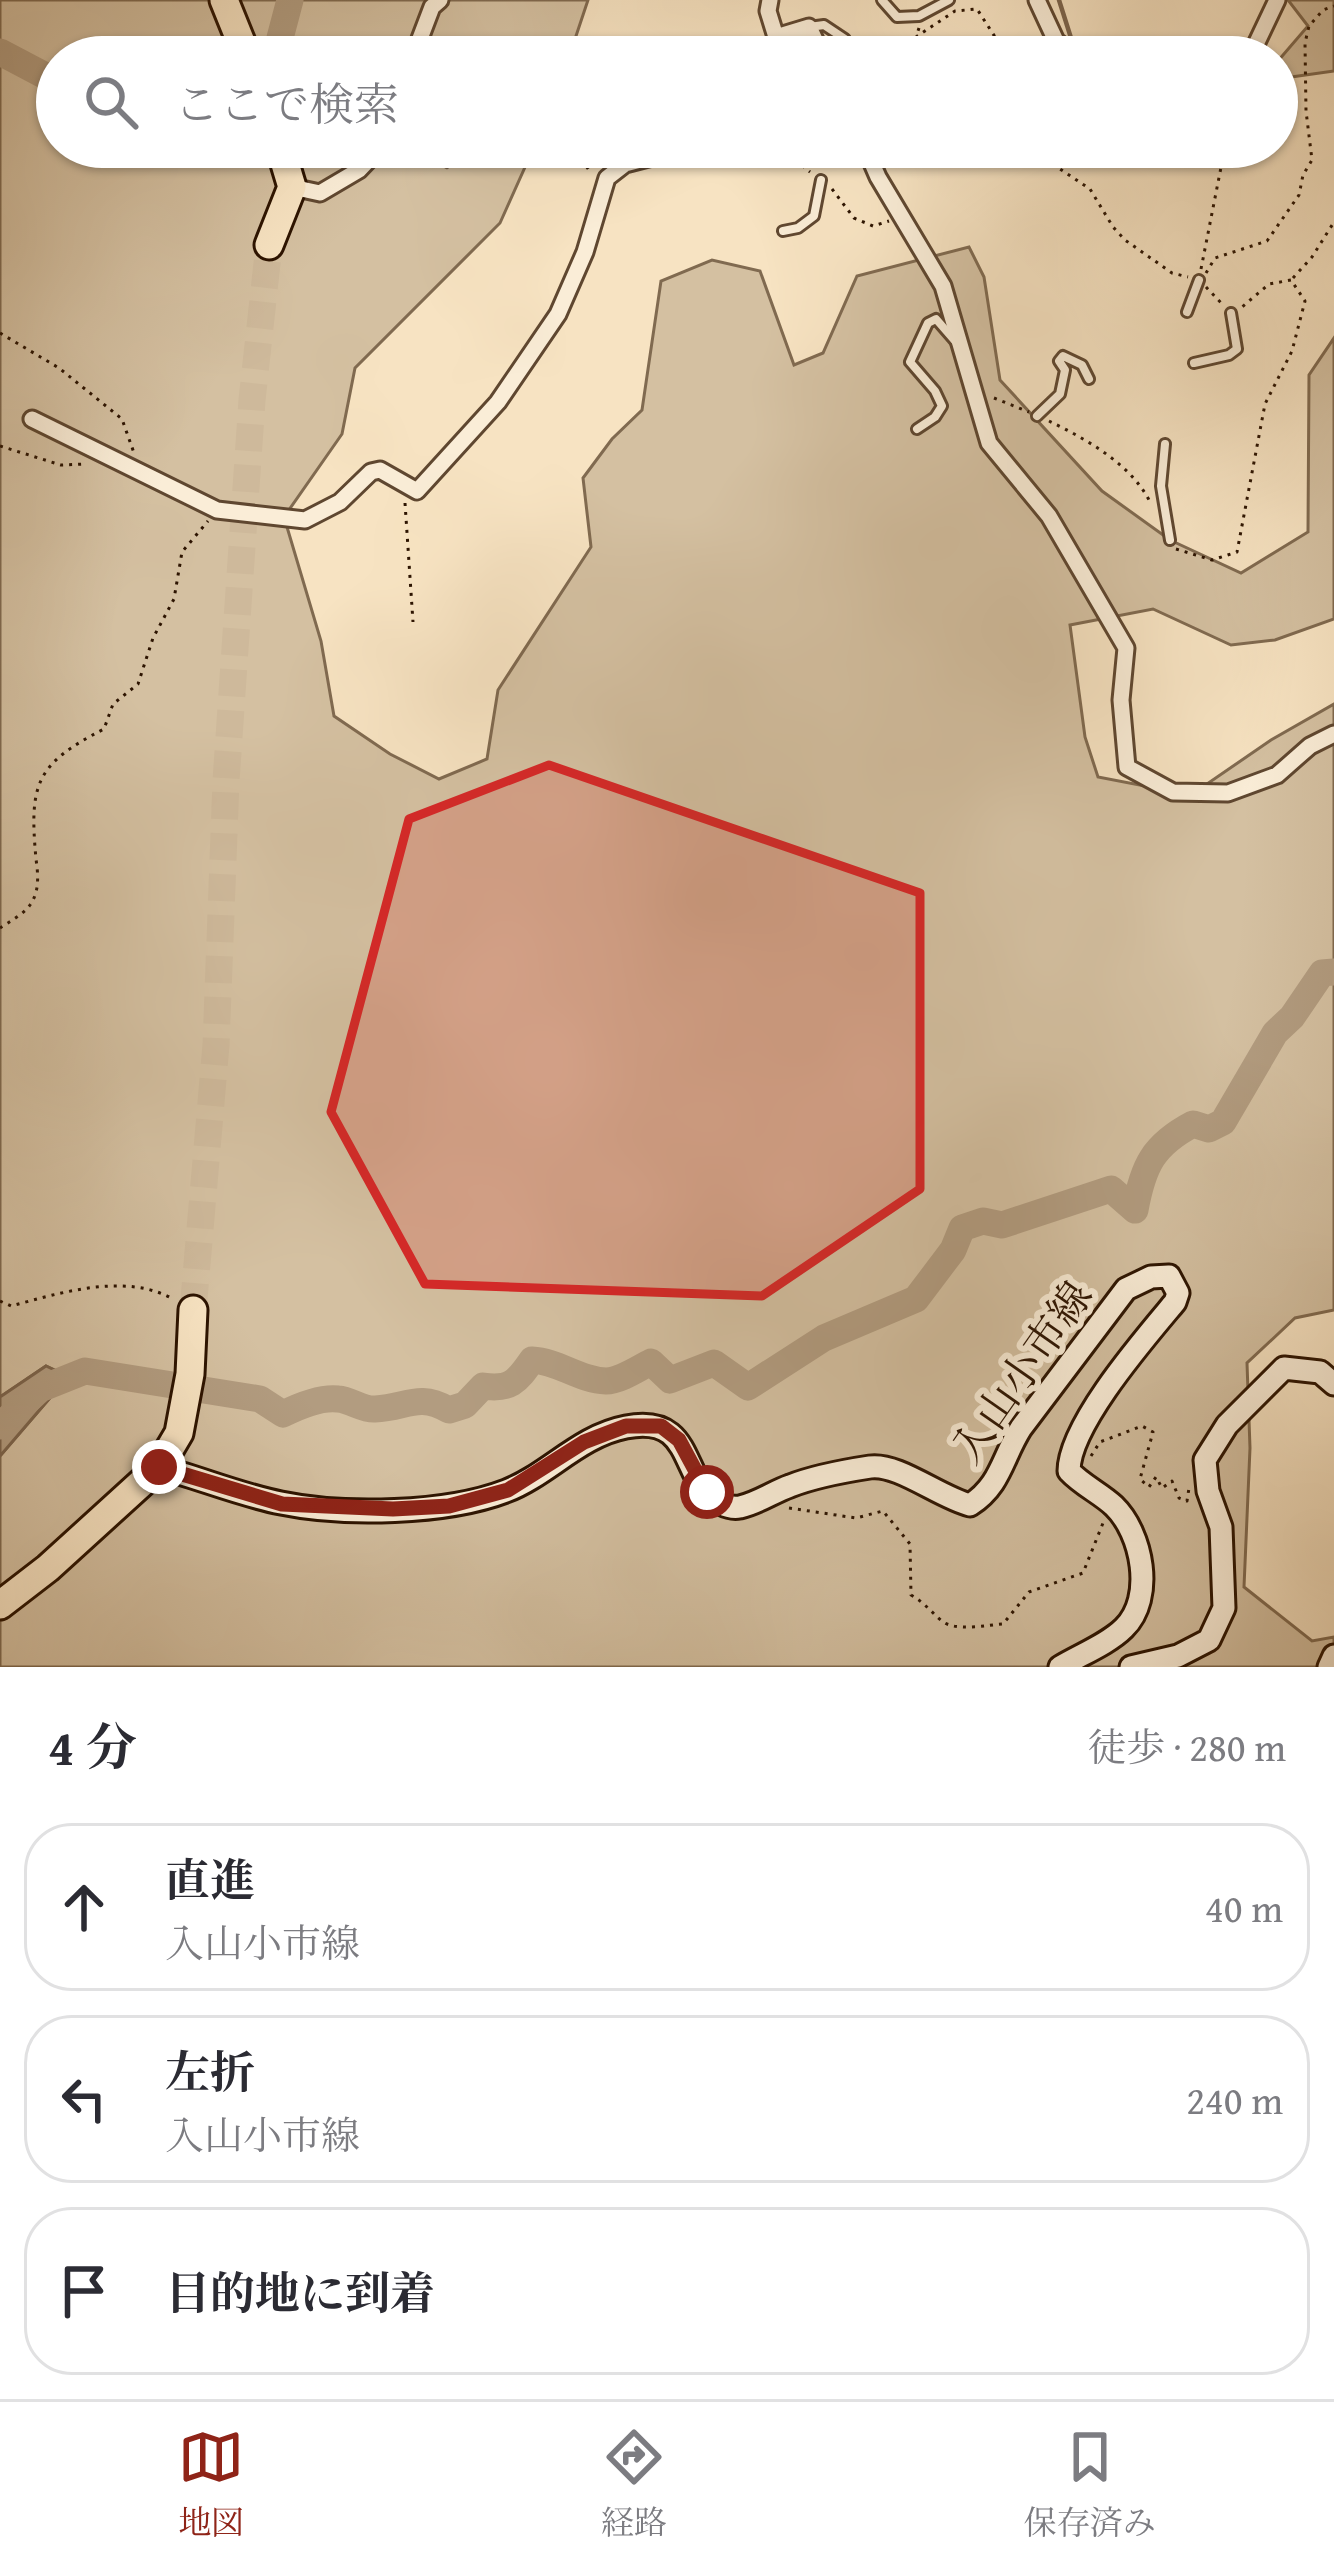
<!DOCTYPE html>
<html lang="ja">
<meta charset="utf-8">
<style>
:root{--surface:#fff;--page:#f2f2f3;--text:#2b2b33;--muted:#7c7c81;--line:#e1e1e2;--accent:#8f2418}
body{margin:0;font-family:"Gentium Book Plus","Noto Serif JP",serif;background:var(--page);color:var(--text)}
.stop{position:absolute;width:36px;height:36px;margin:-27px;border:9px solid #8f2418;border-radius:50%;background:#fff}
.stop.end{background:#8f2418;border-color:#fff;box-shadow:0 3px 12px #0008}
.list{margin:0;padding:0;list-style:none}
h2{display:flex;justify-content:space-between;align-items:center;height:156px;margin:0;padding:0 48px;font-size:51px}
h2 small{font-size:39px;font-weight:400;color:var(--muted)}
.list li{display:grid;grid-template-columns:78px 1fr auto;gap:36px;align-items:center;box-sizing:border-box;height:168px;margin:0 24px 24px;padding:0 24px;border:3px solid var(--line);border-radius:48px}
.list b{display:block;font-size:45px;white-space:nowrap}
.list p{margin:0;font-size:39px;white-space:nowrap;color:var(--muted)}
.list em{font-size:39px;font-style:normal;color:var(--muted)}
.icon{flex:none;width:66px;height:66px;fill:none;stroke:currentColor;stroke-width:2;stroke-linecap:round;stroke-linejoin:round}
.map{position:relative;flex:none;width:1334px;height:1667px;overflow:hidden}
.search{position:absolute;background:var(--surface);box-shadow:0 3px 9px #0004;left:36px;right:36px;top:36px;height:132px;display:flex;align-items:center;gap:30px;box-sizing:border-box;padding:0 42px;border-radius:66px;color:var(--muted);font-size:45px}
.sheet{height:732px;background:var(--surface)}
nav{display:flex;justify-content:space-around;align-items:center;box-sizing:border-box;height:168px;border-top:3px solid var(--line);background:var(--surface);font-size:33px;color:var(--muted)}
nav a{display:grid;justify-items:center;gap:6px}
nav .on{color:var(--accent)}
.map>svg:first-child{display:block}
.green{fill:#d4c0a1;stroke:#806a50;stroke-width:3}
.water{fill:#b29c80;stroke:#7c654d;stroke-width:3}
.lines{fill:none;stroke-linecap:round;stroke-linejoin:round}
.stream{stroke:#7c654d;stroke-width:4.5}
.river{stroke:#b29c80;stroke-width:27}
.highway-tunnel{stroke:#ceb99b;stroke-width:27;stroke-dasharray:27 14;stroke-linecap:butt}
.lane-casing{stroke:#5f4730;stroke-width:14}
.street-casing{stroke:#5f4730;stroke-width:21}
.secondary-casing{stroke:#2c1300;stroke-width:27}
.highway-casing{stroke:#2c1300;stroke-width:33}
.path{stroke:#2c1300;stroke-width:3;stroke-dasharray:3 6;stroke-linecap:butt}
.lane{stroke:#faedd7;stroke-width:8}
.street{stroke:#faedd7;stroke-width:15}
.secondary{stroke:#faedd7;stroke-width:21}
.highway{stroke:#f7e3c2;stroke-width:27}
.route{stroke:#8f2418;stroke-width:15}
.marked{fill:#d62828;fill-opacity:0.2;stroke:#d62828;stroke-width:9;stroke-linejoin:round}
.labels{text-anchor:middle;stroke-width:12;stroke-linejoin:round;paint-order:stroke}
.street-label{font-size:42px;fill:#2c1300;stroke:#faedd7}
</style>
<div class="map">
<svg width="1334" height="1667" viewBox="0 0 1334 1667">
<rect width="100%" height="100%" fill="#f7e3c2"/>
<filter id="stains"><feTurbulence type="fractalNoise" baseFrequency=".00167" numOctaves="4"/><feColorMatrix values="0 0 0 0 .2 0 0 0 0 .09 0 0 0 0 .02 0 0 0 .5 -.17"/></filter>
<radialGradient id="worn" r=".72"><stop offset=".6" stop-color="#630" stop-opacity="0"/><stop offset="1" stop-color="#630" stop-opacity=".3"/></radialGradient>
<path class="green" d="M0,0H588L569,57H57V147H534L500,223L355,368L342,434L284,517L321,641L334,716L390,754L439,779L487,759L498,690L591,547L583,478L612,439L642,410L661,281L712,260L760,271L794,365L823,353L857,276L969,247L984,277L1000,380L1102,491L1170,540L1241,573L1308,532L1309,375L1334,338V619L1275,640L1231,645L1153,609L1070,625L1085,737L1098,777L1191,795L1271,740L1334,704V1310L1295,1318L1247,1363L1250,1448L1244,1587L1312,1641L1334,1637V1667H0V1456L55,1392L78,1377V1370L63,1374L46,1366L0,1397Z
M1288,0H1334V71L1277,79V62L1308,26Z"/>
<path class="water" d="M46,1366L63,1374L79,1369L78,1377L55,1392L0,1456V1397Z"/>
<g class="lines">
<path class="stream" d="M1059,0L1071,38
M412,147L447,167"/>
<path class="river" d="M0,52L57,82
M288,57L280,38L290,0
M0,1426L40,1389L85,1371L260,1399L283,1414C299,1406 321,1397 338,1399C351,1400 363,1410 375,1409C407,1408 417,1392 449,1410L465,1405L483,1386C510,1390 517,1382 532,1360C558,1361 579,1380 606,1381C620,1381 639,1368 651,1362L670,1380L714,1363L748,1387L824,1338L916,1299L953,1250L962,1228L983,1221L1002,1225L1111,1189L1135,1210C1143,1166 1153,1145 1193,1124L1209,1129L1223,1122L1275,1033L1292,1017L1322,973L1334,972"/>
<path class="highway-tunnel" d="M193,1310L216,1045L226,781L252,400L269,245"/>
<g class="lane-casing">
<path id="lane" d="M882,0L897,17L919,16L949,0
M809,27L824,25L845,39
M909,147L926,153
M783,231L798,228L814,216L821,180
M1187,312L1199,280
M1194,363L1229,355L1237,349L1231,313
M1037,416L1060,394L1065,370L1059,361L1063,356L1082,365L1089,379
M917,429L935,417L942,406L935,391L910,362L928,323L936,319L956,342
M1165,444L1161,486L1170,540"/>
</g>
<g class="street-casing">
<path id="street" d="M1037,0L1056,41L1077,57
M776,37L809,27L823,57
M413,57L432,7L440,0
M766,57L776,37L768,11L770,0
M1250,57L1277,0
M865,147L878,177L943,286L989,443L1049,516L1126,648L1121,700L1127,767L1173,792L1228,793L1277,775L1310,746L1334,734
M292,187L320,193L359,170L381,147
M32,419L217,510L305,520L340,502L371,472L380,470L417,491L498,402L558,314L585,252L607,178L625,164L691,147"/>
</g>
<g class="secondary-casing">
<path id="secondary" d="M159,1467C200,1478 240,1495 281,1503C344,1516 446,1514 506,1491C548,1475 579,1436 626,1427C698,1413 678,1484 722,1504C728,1507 734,1508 740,1507C758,1503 773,1492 790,1486C815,1476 844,1471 870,1467C898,1463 939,1497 970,1505C1001,1485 1002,1458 1021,1428L1126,1289L1151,1277L1169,1276L1178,1293L1175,1302C1145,1338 1069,1425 1069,1471C1082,1485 1100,1493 1114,1506C1142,1533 1155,1598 1124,1628C1108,1644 1080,1655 1060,1667
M1131,1667L1178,1656L1209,1640L1224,1608L1221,1527L1208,1491L1205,1460L1227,1425L1284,1368L1320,1372L1334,1384
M1329,1667L1334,1656"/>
</g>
<g class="highway-casing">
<path id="highway" d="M224,0L247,57
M269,245L292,187L280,147
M0,1605L48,1568L159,1467L179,1433L190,1374L193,1310"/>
</g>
<path class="path" d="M919,28L916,37L955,11L977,9L1008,57
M540,147L577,153L591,173
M804,147L803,166L810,172
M1041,147L1045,166L1054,165L1090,189L1113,227L1125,240L1172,273L1188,277
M832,189L854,218L873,226L889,221
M1201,269L1225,147
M1206,273L1215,258L1267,241L1299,195L1303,175L1312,160L1306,111L1305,43L1309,26L1323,10L1334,6
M1293,278L1312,257L1334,222
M1206,287L1224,306
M0,333L59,368L122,419L134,453
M994,398L1029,412
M1049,421C1086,439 1133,465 1151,504
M0,446L61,465L85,464
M405,503L413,622
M1176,549L1212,560L1237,552L1265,404L1292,351L1305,301L1291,280L1269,284L1242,307
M0,928C9,922 24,914 30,905C40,891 38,874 36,859C29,783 36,764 104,729L113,704L138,684L153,638L174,599L182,552L208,521
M0,1301L11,1306C60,1293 125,1272 173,1299
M1091,1456L1100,1442L1142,1426L1153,1432L1140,1479L1149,1487L1156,1477L1162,1488L1172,1481L1179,1498L1187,1501L1189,1488
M789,1508L856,1518L883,1511L910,1544L911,1595C925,1603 931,1612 942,1621C955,1632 987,1625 1003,1624L1029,1592L1083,1573L1103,1523"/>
<use href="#lane" class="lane"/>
<use href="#street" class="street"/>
<use href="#secondary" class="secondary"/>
<use href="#highway" class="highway"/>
</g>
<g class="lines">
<path class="route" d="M159,1467L282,1504L393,1509L449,1506L508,1490L584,1442L626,1426H661L679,1440L707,1492"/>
</g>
<path class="marked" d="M549,765L920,893V1189L762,1296L425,1284L331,1112L409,819Z"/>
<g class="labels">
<g class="street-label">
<text transform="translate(1021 1372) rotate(-55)" y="15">入山小市線</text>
</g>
</g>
<rect width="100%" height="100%" filter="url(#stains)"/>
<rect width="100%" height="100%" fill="url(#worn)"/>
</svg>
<div class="stop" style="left:707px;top:1492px"></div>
<div class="stop end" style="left:159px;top:1467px"></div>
<div class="search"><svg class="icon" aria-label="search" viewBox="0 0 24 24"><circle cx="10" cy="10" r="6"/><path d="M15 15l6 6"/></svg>ここで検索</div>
</div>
<section class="sheet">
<h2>4 分<small>徒歩 · 280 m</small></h2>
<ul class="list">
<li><svg class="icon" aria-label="ahead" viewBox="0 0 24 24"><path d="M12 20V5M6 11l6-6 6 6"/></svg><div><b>直進</b><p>入山小市線</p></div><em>40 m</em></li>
<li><svg class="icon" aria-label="left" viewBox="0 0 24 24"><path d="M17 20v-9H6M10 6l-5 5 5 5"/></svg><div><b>左折</b><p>入山小市線</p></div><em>240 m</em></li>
<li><svg class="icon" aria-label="arrive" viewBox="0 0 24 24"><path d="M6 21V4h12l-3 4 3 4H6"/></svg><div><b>目的地に到着</b></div></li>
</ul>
</section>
<nav>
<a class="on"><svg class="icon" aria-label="map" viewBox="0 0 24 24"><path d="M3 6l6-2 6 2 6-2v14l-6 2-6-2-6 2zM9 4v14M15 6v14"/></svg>地図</a>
<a><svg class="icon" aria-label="directions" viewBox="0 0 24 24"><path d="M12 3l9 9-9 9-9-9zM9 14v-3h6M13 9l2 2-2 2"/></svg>経路</a>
<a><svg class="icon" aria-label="saved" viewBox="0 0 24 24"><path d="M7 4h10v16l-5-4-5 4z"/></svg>保存済み</a>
</nav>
